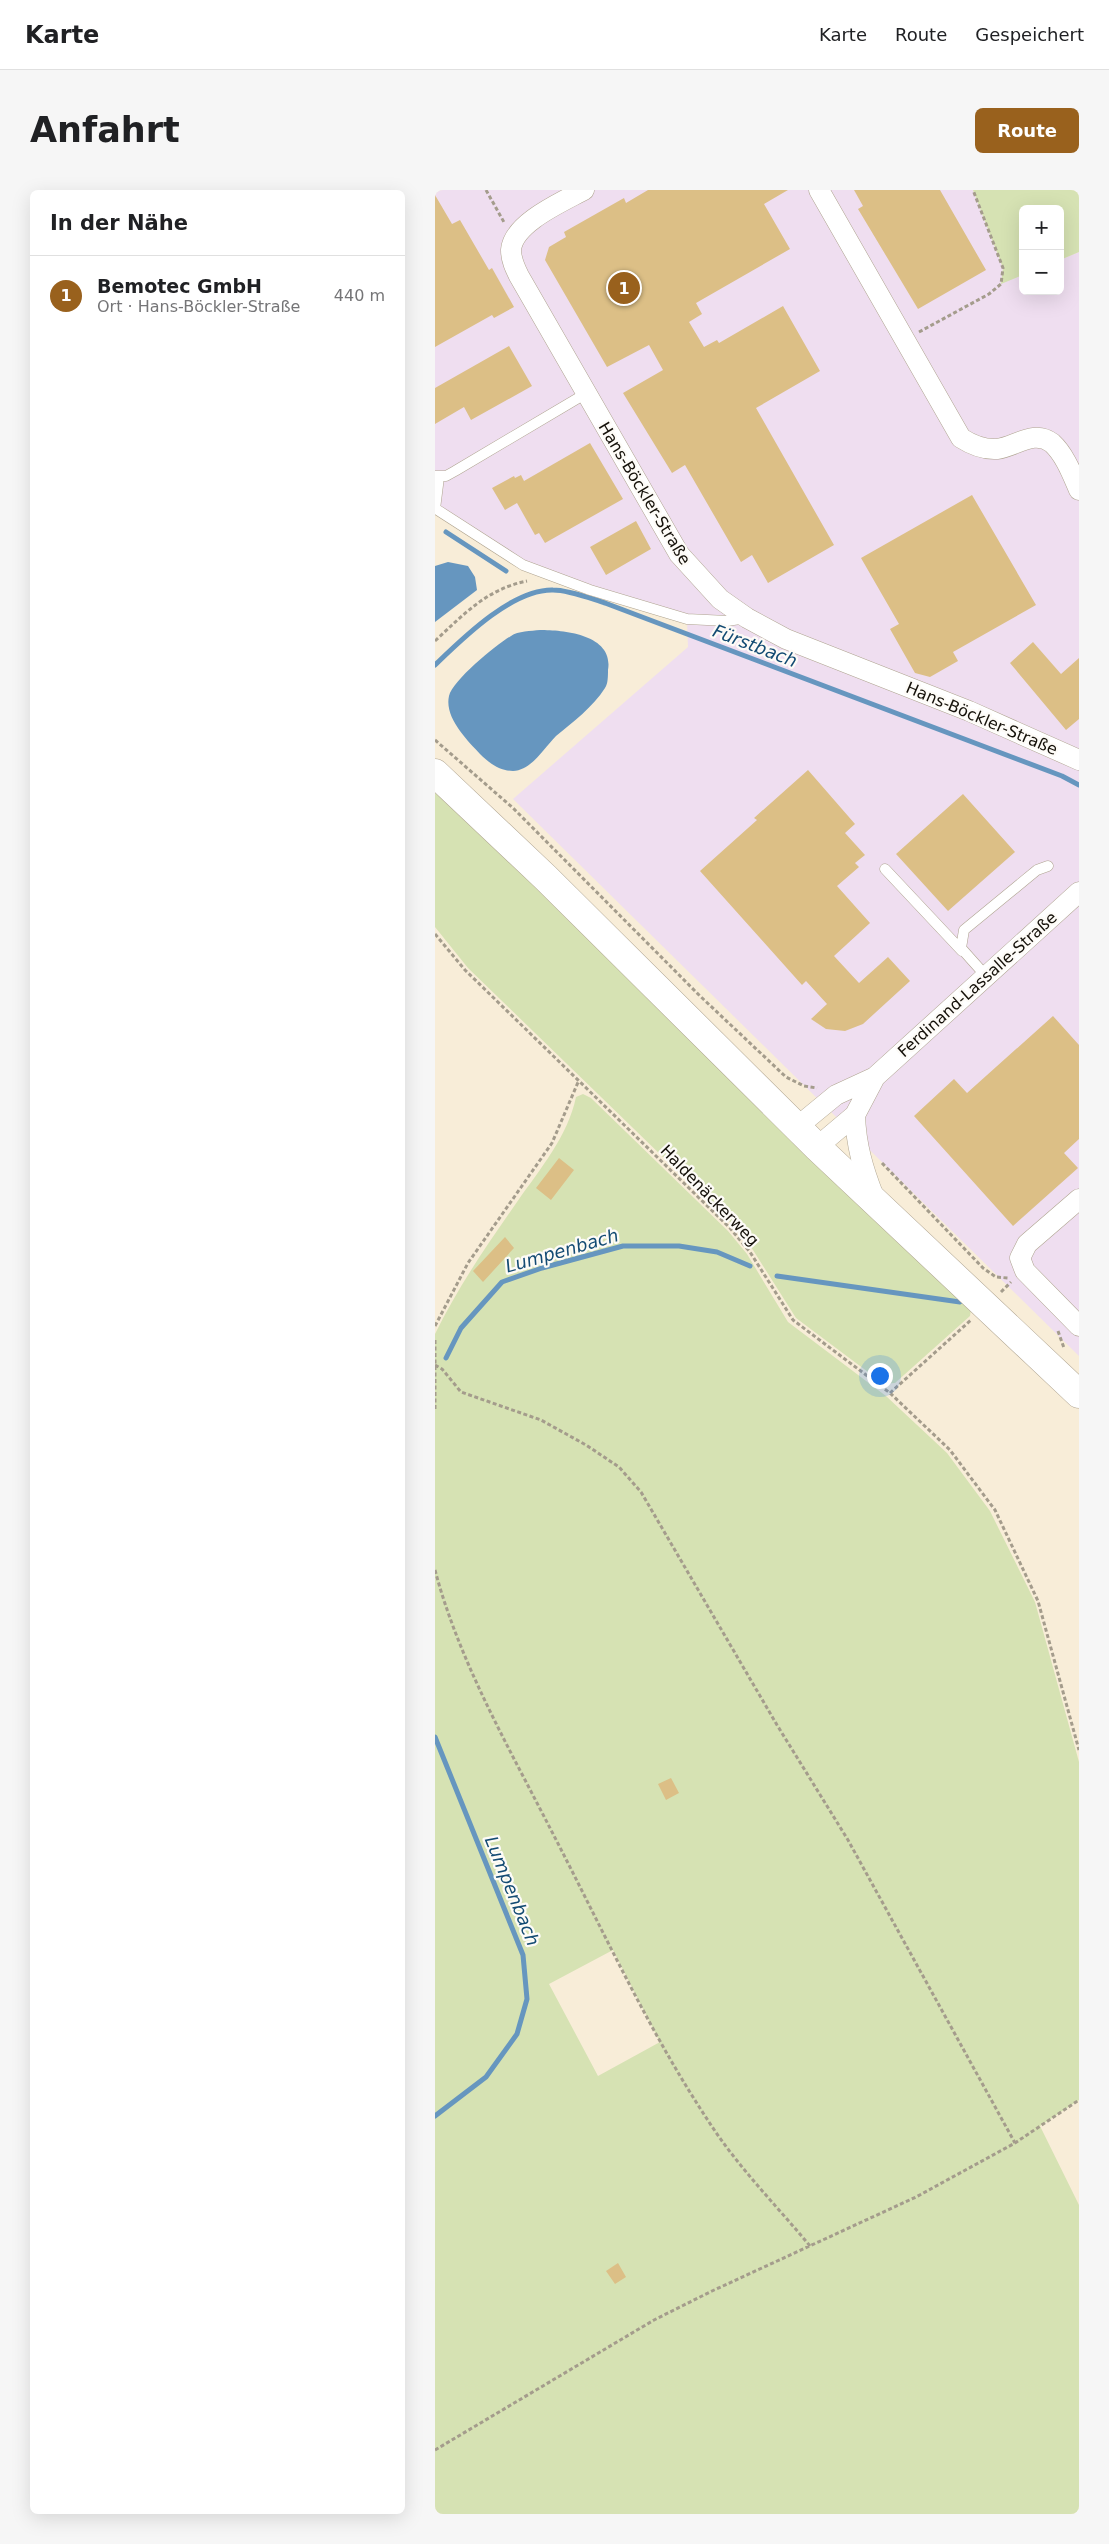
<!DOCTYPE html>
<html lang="de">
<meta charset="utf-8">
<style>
:root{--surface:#fff;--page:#f6f6f6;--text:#202124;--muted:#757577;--line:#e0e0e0;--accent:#99611d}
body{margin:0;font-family:"DejaVu Sans",sans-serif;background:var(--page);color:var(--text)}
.controls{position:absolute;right:15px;top:15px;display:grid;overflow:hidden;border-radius:8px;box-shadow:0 5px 20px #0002}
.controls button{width:45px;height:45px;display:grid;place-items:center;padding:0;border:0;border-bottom:1px solid var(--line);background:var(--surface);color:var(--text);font:25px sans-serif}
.you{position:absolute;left:444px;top:1185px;width:18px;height:18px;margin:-12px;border:4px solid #fff;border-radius:50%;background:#1a73e8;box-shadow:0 0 0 8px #1a73e833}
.badge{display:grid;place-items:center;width:32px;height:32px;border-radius:50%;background:var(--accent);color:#fff;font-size:16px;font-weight:700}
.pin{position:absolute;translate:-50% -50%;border:2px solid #fff;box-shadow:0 1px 5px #0006}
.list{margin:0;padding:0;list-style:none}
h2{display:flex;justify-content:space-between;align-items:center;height:65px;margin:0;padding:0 20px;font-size:21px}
h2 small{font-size:16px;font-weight:400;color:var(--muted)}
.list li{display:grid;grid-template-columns:32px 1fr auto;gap:15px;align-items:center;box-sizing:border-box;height:80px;padding:0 20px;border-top:1px solid var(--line)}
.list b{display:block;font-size:19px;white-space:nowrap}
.list p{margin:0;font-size:16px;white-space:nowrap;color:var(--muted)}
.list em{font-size:16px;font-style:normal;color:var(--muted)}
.map{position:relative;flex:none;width:644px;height:2324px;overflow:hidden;border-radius:8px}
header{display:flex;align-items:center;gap:30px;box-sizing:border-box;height:70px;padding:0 25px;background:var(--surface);border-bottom:1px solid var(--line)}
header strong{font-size:24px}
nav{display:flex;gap:28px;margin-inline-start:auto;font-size:18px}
.intro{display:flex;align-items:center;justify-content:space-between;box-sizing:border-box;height:120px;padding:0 30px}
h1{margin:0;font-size:35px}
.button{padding:12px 22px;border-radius:8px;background:var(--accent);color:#fff;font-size:18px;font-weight:700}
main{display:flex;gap:30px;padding:0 30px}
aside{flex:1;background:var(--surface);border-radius:8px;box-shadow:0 5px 20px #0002}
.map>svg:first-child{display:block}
.industrial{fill:#efdef0}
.green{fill:#d6e2b3;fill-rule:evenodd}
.water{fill:#6696bf}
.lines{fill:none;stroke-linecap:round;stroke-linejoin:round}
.stream{stroke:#6696bf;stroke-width:5}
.building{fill:#dcbf86}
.service-casing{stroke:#afa490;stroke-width:11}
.minor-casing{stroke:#afa490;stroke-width:21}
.secondary-casing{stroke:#afa490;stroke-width:29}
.path{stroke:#a49c8c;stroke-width:3;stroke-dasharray:4 2.5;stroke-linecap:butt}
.service{stroke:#fff;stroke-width:10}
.minor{stroke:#fff;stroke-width:20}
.secondary{stroke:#fff;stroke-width:28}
.labels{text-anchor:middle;stroke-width:4.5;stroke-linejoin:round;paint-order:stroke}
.street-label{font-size:16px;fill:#141009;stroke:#fdfbf7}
.water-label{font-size:18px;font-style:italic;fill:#134b73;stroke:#fdfbf7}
</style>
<header>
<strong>Karte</strong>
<nav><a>Karte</a><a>Route</a><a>Gespeichert</a></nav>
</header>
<div class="intro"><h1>Anfahrt</h1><a class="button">Route</a></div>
<main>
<aside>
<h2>In der Nähe<small></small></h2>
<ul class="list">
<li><span class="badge">1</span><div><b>Bemotec GmbH</b><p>Ort · Hans-Böckler-Straße</p></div><em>440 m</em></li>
</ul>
</aside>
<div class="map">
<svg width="644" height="2324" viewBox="0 0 644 2324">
<rect width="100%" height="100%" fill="#f8edd8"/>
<path class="industrial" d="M0,0H538L568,78L566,93L588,85V101H625V70L644,62V1166L78,609L253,457L252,430L88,375L0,318Z"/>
<path class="green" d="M538,0H644V62L625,70V19H588V85L566,94L568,78Z
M0,603L25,623L364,957L536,1119L535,1126L460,1193L449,1194L361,1128L318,1060L298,1035L33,778L0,737Z
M148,904L156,908L293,1041L312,1064L353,1132L451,1206L512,1263L555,1321L600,1412L644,1572V1910L605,1936L644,2015V2324H0V1144C23,1097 52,1055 82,1012C105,979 133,946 141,907ZM178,1760L225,1852L163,1886L114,1794Z"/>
<path class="water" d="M13,372L33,376L40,387L42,400L0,432V376Z
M105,440C130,440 179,445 173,480C173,486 173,494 170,498C158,517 138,532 121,546C109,558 97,580 78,581C65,581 54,573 45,564C33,551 9,528 14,506C18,490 61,455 76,446C83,441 96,441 105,440Z"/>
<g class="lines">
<path class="stream" d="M11,342L71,381
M0,475C27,449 77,399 118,400C134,400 154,408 170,413L627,586L644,595
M342,1086L525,1112
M11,1168L26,1138L67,1092L107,1078L188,1056H244L282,1062L315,1076
M0,1547L88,1765L92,1809L82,1844L51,1887L0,1926"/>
</g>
<path class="building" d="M213,0H353L329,14L355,59L261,113L267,124L254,132L269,157L282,150L284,153L348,116L385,181L321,218L399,355L333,393L317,365L306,372L250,275L237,283L188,203L228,180L214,155L172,177L110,70L114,57L131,47L129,42L189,8L191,13Z
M419,0H505L551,80L483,119L423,19L428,16Z
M0,5L17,34L25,30L54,80L57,78L79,117L59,128L57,125L0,157Z
M74,156L97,196L36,230L29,217L0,234V198Z
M155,253L188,309L110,353L104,343L100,345L82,313L70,320L57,298L79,286L80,288L86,285L89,291Z
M537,305L601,415L518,462L523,471L495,487L480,483L455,439L464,434L426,368Z
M201,331L216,359L171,385L155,357Z
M598,452L626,484L644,468V529L631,540L575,473Z
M373,580L420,634L410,643L430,665L420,673L424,677L402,696L435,733L399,766L424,793L453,767L475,791L428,834L410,841L391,839L376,829L392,814L371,791L367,795L265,681L322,630L319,628Z
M528,604L580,662L513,721L461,664Z
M618,826L644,855V949L629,963L643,978L578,1036L479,926L519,889L532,903Z
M124,968L139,980L116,1010L101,998Z
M70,1047L79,1058L48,1092L38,1081Z
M236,1588L244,1603L231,1610L223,1594Z
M183,2073L191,2087L180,2094L171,2081Z"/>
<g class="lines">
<g class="service-casing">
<path id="service" d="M0,286H11L20,281L150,204
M0,319L4,287
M1,319L88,375L155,400L252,429L292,431L311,428
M450,679L527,761
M551,786L526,758L529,740L602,680L613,676"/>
</g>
<g class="minor-casing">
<path id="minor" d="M149,0C127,12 78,33 76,60C76,70 80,78 84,86L244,364L285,409L312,428L351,449L534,521L644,570
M384,0L526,248C537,255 548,260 562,259C580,257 599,239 617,253C630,265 637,284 644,300
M420,925C421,955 428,979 439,1007
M362,937L401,905L440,887L644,702
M382,957L420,925L440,887
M644,1009L592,1054L585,1068L590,1081L644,1136"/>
</g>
<g class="secondary-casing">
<path id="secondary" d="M0,583L111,688L382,957L644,1204"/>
</g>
<path class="path" d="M51,0L70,34
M484,142L554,104L566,94L568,78L538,0
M0,451C29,424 52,399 92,391
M0,550L78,618L265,806L351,887L369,896L382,898
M0,744L30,780L295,1038L315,1062L358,1130L455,1203L515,1260L560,1320L603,1411L644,1560
M447,973L548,1078L561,1087L573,1088
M566,1102L576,1092
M0,1136L33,1073L117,953L144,890
M623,1141L629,1158
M0,1150V1219
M0,1175L7,1179L26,1202L106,1230L151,1255L184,1277L206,1302L342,1535L413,1650L580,1953
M455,1203L536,1130
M0,1380C24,1471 73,1556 116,1640C167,1738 213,1840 274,1932C303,1977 341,2015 375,2056
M0,2260L219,2130L277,2101L481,2007L580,1953L644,1910"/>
<use href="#service" class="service"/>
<use href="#minor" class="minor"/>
<use href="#secondary" class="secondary"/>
</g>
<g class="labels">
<g class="street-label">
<text transform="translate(210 303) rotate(59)" y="6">Hans-Böckler-Straße</text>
<text transform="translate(547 528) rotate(23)" y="6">Hans-Böckler-Straße</text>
<text transform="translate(542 794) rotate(-42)" y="6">Ferdinand-Lassalle-Straße</text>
<text transform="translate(275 1005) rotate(46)" y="6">Haldenäckerweg</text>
</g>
<g class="water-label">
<text transform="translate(320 456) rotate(21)" y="6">Fürstbach</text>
<text transform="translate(127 1061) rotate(-16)" y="6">Lumpenbach</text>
<text transform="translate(77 1701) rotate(68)" y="6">Lumpenbach</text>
</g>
</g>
</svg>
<div class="controls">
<button>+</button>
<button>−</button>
</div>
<div class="you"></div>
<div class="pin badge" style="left:189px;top:98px">1</div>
</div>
</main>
